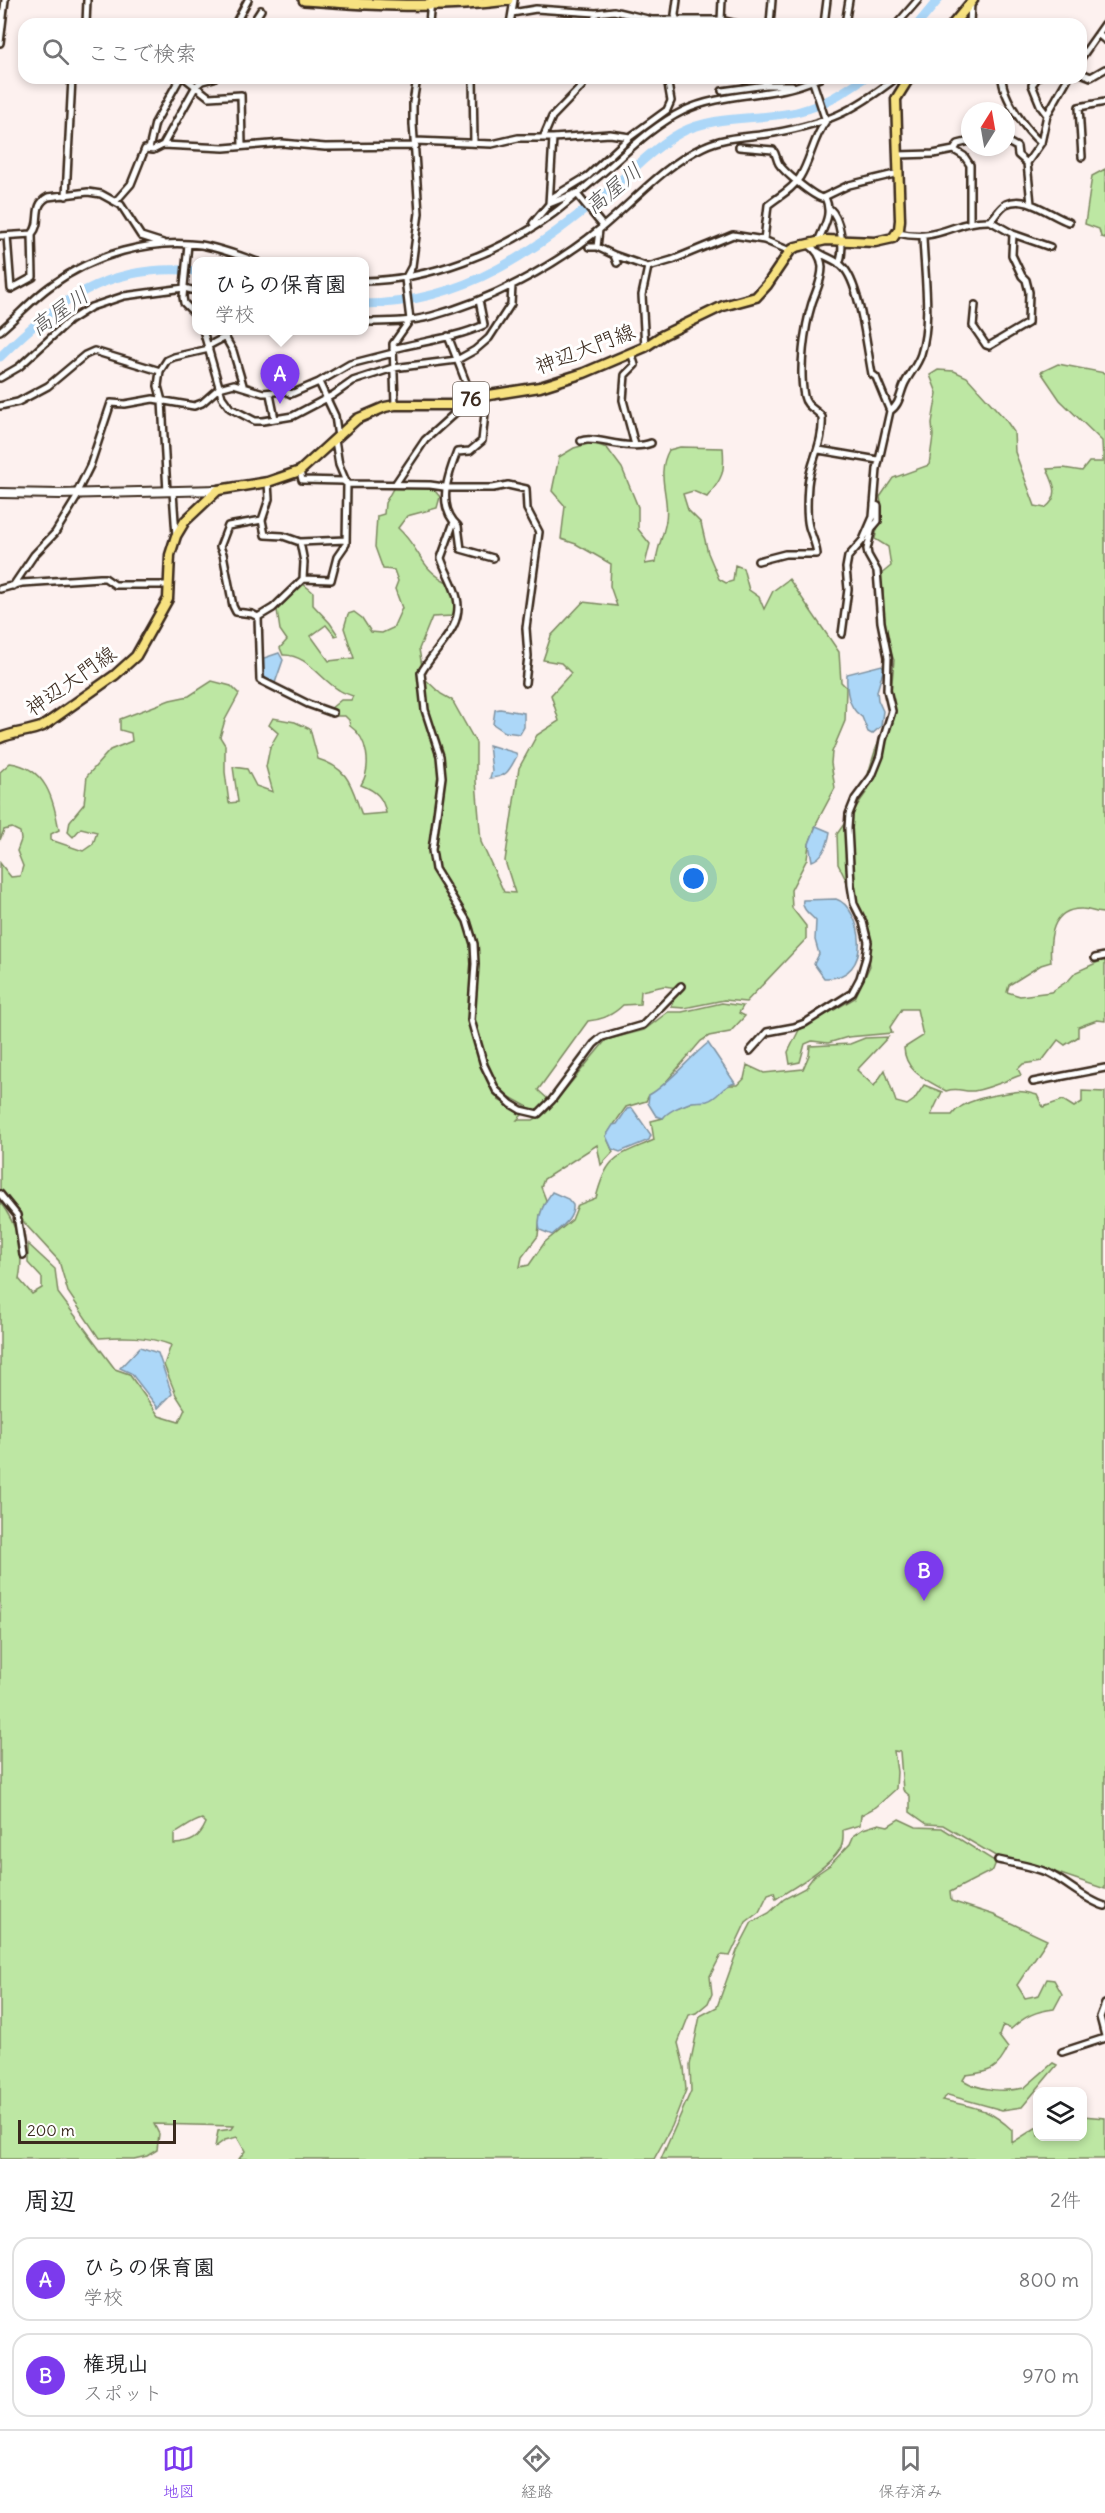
<!DOCTYPE html>
<html lang="ja">
<meta charset="utf-8">
<style>
:root{--surface:#fff;--page:#f6f6f6;--text:#202124;--muted:#757577;--line:#e0e0e0;--accent:#7c3aed}
body{margin:0;font-family:Delius,"Klee One",sans-serif;background:var(--page);color:var(--text)}
.controls{position:absolute;right:18px;bottom:18px;display:grid;overflow:hidden;border-radius:12px;box-shadow:0 3px 9px #0003}
.controls button{width:54px;height:54px;display:grid;place-items:center;padding:0;border:0;border-bottom:2px solid var(--line);background:var(--surface);color:var(--text);font:30px sans-serif}
.compass{position:absolute;left:961px;top:102px;width:54px;height:54px;border-radius:50%;background:var(--surface);box-shadow:0 3px 9px #0003;rotate:11deg}
.scale{position:absolute;left:18px;bottom:15px;width:158px;box-sizing:border-box;padding-left:6px;border:3px solid #3b2a1e;border-top:0;font-size:16px;line-height:21px;white-space:nowrap;color:#3b2a1e;-webkit-text-stroke:4px #fff;paint-order:stroke}
.you{position:absolute;left:694px;top:879px;width:21px;height:21px;margin:-15px;border:4px solid #fff;border-radius:50%;background:#1a73e8;box-shadow:0 0 0 9px #1a73e833}
.badge{display:grid;place-items:center;width:39px;height:39px;border-radius:50%;background:var(--accent);color:#fff;font-size:20px;font-weight:700}
.pin{position:absolute;translate:-50% -50px;filter:drop-shadow(0 2px 3px #0008)}
.pin::after{content:'';position:absolute;top:32px;width:21px;height:18px;background:inherit;clip-path:polygon(0 0,100% 0,50% 100%)}
.popup{position:absolute;left:192px;top:257px;width:177px;height:78px;box-sizing:border-box;display:grid;place-content:center;border-radius:12px;background:var(--surface);filter:drop-shadow(0 2px 4px #0005);font-size:20px;white-space:nowrap;color:var(--muted)}
.popup b{font-size:22px;color:var(--text)}
.popup::after{content:'';position:absolute;left:50%;top:100%;margin-left:-12px;border:12px solid transparent;border-top-color:var(--surface)}
.list{margin:0;padding:0;list-style:none}
h2{display:flex;justify-content:space-between;align-items:center;height:78px;margin:0;padding:0 24px;font-size:26px}
h2 small{font-size:20px;font-weight:400;color:var(--muted)}
.list li{display:grid;grid-template-columns:39px 1fr auto;gap:18px;align-items:center;box-sizing:border-box;height:84px;margin:0 12px 12px;padding:0 12px;border:2px solid var(--line);border-radius:18px}
.list b{display:block;font-size:22px;white-space:nowrap}
.list p{margin:0;font-size:20px;white-space:nowrap;color:var(--muted)}
.list em{font-size:20px;font-style:normal;color:var(--muted)}
.icon{flex:none;width:33px;height:33px;fill:none;stroke:currentColor;stroke-width:2;stroke-linecap:round;stroke-linejoin:round}
.map{position:relative;flex:none;width:1105px;height:2159px;overflow:hidden}
.search{position:absolute;background:var(--surface);box-shadow:0 3px 9px #0003;left:18px;right:18px;top:18px;height:66px;display:flex;align-items:center;gap:15px;box-sizing:border-box;padding:0 21px;border-radius:18px;color:var(--muted);font-size:22px}
.sheet{height:270px;background:var(--surface)}
nav{display:flex;justify-content:space-around;align-items:center;box-sizing:border-box;height:84px;border-top:2px solid var(--line);background:var(--surface);font-size:16px;color:var(--muted)}
nav a{display:grid;justify-items:center;gap:3px}
nav .on{color:var(--accent)}
.map>svg:first-child{display:block}
.green{fill:#bde7a3;stroke:#7c8860;stroke-width:1.5;fill-rule:evenodd}
.water{fill:#acd7f8;stroke:#7f92a1;stroke-width:1.5}
.lines{fill:none;stroke-linecap:round;stroke-linejoin:round}
.river{stroke:#acd7f8;stroke-width:9}
.street-casing{stroke:#3b2a1e;stroke-width:10}
.secondary-casing{stroke:#3b2a1e;stroke-width:12}
.primary-casing{stroke:#3b2a1e;stroke-width:13}
.highway-casing{stroke:#3b2a1e;stroke-width:14}
.street{stroke:#fff;stroke-width:5}
.secondary{stroke:#fff;stroke-width:8}
.primary{stroke:#f7e281;stroke-width:8}
.highway{stroke:#f7e281;stroke-width:9}
.labels{text-anchor:middle;stroke-width:6;stroke-linejoin:round;paint-order:stroke}
.shield{fill:#fff;stroke:#766a62;stroke-width:1.5}
.shield-label{font-size:20px;font-weight:bold;fill:#3b2a1e}
.street-label{font-size:21px;fill:#3b2a1e;stroke:#fff}
.water-label{font-size:22px;font-style:italic;fill:#575554;stroke:#fff}
</style>
<div class="map">
<svg width="1105" height="2159" viewBox="0 0 1105 2159">
<rect width="100%" height="100%" fill="#fdf1ef"/>
<filter id="ink" filterUnits="userSpaceOnUse"><feTurbulence type="fractalNoise" baseFrequency=".0167" numOctaves="2"/><feDisplacementMap in="SourceGraphic" scale="12" xChannelSelector="R" yChannelSelector="G"/><feConvolveMatrix kernelMatrix="1 2 1 2 8 2 1 2 1" color-interpolation-filters="sRGB"/></filter>
<g filter="url(#ink)">
<path class="green" d="M1105,169V238L1101,237L1099,229L1085,224L1092,176Z
M1058,364L1105,373V913C1097,914 1090,909 1082,909C1051,908 1049,939 1051,962L1041,965L1009,985L1007,992L1020,996L1051,992L1069,980L1076,972L1105,959V1021L1097,1020L1078,1027V1037L1065,1045L1058,1040L1042,1061L1023,1064L1018,1069L1021,1075C1005,1081 990,1088 974,1091C962,1092 959,1087 946,1091C927,1080 905,1072 904,1048L923,1036L917,1009H902L890,1027L892,1033L848,1037L828,1043L812,1041L805,1044L800,1062L790,1064L788,1052L799,1030L855,998L870,966L866,937L859,920L856,900L838,864L837,834L868,790V774L875,751L881,737L891,728L896,712L891,693L894,660L882,632L883,591L880,575L891,566L888,547L875,539C878,521 884,516 880,497L893,478L929,465L933,436L932,423L937,393L930,375L938,370L954,371L967,377L1005,419L1014,432L1015,452L1035,506L1045,508C1061,496 1054,484 1047,469L1064,468L1082,471L1089,462H1103L1102,441L1060,400L1041,372Z
M592,443L607,448L622,468L638,507V529L650,544L645,564L656,562C657,547 664,535 666,520C670,496 655,475 669,450L680,447L723,448C725,472 723,478 707,497L693,491L683,494L688,510L701,523L708,553L719,579L726,583L733,581L735,565L743,568L749,590L759,597L764,609L773,591L789,579L839,652L841,682L846,687L845,721L832,752L831,763L835,788L818,820L809,844L807,859L791,890L792,908L806,926V939L746,1002L724,1000L684,1008L671,1007L678,988L664,986L641,991L640,1004L623,1005C613,1015 602,1020 588,1021L538,1090L550,1101L537,1112L501,1092L498,1100L524,1113L517,1120H533L546,1113L606,1040L644,1030L668,1012H682L722,1003L743,1006L739,1013L745,1016L730,1032L709,1036L701,1041L659,1090L649,1095L646,1101L626,1107L606,1136L613,1152L601,1165L597,1145L544,1179L541,1187L546,1200L540,1215L538,1236L522,1257L520,1267L529,1265L545,1242L572,1220L578,1205L596,1198C607,1155 616,1157 654,1140L651,1121L663,1118L668,1111L694,1101H706L715,1096L726,1085H738L744,1079L747,1065L764,1073L803,1069L809,1055L810,1046L850,1044L865,1038L888,1037L857,1070L874,1086L885,1070L896,1102L907,1105L914,1100L924,1085L942,1092L931,1115H952C963,1099 995,1095 1014,1092C1021,1090 1030,1093 1037,1095L1043,1107L1063,1100L1074,1107L1082,1102V1091L1105,1092V1889L1031,1864L999,1858L943,1825L927,1824L910,1812V1796L903,1790L900,1752L894,1751L897,1772L896,1789L876,1807L861,1815L860,1825L843,1830C843,1836 844,1843 840,1849C829,1867 794,1887 776,1899L774,1892L768,1894L759,1912L746,1922L730,1956L721,1955L710,1976L712,1994L708,2003L696,2013L689,2015L678,2043L684,2067L686,2090L672,2126L654,2159H239L245,2151L237,2137L225,2140L215,2147L218,2131L232,2129L234,2126L154,2124L159,2134L157,2150L147,2156L134,2159H0V1202C17,1225 25,1249 19,1279L32,1294L42,1288V1278L28,1263V1244L55,1269L58,1293L115,1369L129,1374L159,1416L179,1422L185,1409L176,1395L164,1365L171,1345C147,1336 125,1336 99,1338L68,1292L59,1261L27,1226L0,1191V863L11,877L20,876L23,866L17,851L21,840L20,832L12,828L4,830L0,840V772L10,763C47,768 53,799 59,830L51,834V840L83,851L93,844L97,832L81,828L73,837L68,832L70,821L84,804L87,776L110,750L132,741L131,733L120,730V719L170,700L189,696L212,681L231,686L239,694L225,720L220,737L225,745V772L229,803L238,802L233,767L247,769L256,786L273,792L266,767L270,747L278,733L269,725L273,718L295,722L310,729L318,759C350,769 351,786 362,815L386,813C383,797 376,791 361,785C372,767 368,738 350,726L349,720L345,716H336L330,709L341,700H351L353,696C348,694 343,693 339,690C320,679 307,654 283,655L280,648L287,640L280,630L277,610L303,584L313,592V605L330,623L338,635L335,636L326,625L311,636L329,661L354,658L344,628L348,614L354,612L362,618L371,632L382,633L393,628L402,608L395,589L398,581L394,570L383,569L375,547L377,516L384,514L385,503L394,487L431,486L440,497L437,508L407,516L398,528C421,549 419,569 449,583L455,600L453,616L432,617L419,649L424,678L441,694L452,700L476,743V781L481,842L504,892L515,893L505,861L519,768L537,735L559,721L551,695L571,673L561,663L543,660L551,636L583,602L617,606L610,586L611,564L576,544L561,539L565,506L552,491L559,457L574,448ZM202,1819L206,1823C199,1839 191,1843 174,1844V1834C184,1829 191,1822 202,1819Z
M899,1819L916,1827L942,1828L996,1862L993,1870L950,1892L951,1901L994,1915L1047,1940L1017,1985L1025,1998L1039,1995L1047,1979L1054,1980L1062,1994L1054,2009C1036,2011 1025,2016 1011,2029L1003,2025L999,2036L1008,2048C998,2070 990,2072 966,2075L963,2080C980,2091 1004,2092 1024,2088L1053,2063L1057,2065L1022,2107L1002,2110L948,2095L942,2100C972,2107 988,2107 1012,2130V2143L1037,2127L1038,2136H1082L1083,2116L1105,2118V2159H661L691,2091L690,2065L700,2016L717,2007L737,1951L752,1922L769,1913L784,1899L805,1888L814,1876L830,1865L850,1844L854,1835L863,1829L879,1824L888,1826Z"/>
<path class="water" d="M279,653L283,660L275,683C262,680 260,670 264,658Z
M882,665L884,668L877,691L878,700L883,711L881,726L872,734L868,732L862,717C848,708 846,690 847,674Z
M500,709L524,713V727L520,734L505,732L493,724L495,710Z
M489,745L516,753L517,756C509,770 508,777 490,778L492,771Z
M816,826L830,832C828,844 824,857 812,861L809,844Z
M836,899C862,907 876,981 824,978L814,964L819,954L815,940L816,921C810,914 801,909 803,900Z
M708,1043L735,1083C721,1086 720,1097 707,1101C702,1102 697,1101 692,1102C682,1106 669,1110 663,1118L656,1116L648,1103L649,1095C668,1085 689,1058 708,1043Z
M632,1108L651,1135L649,1140L620,1152L612,1149L606,1136L613,1125L617,1124L627,1109Z
M552,1192L568,1199L573,1205C574,1219 562,1226 552,1235L540,1230C536,1217 544,1203 552,1192Z
M140,1347L158,1353L172,1394L158,1408L131,1373L120,1368Z"/>
<g class="lines">
<path class="river" d="M918,24L938,0
M364,304C467,303 537,249 613,187C634,169 655,147 680,133C714,114 763,121 800,111C824,105 844,92 864,78
M0,357C58,300 110,262 196,271"/>
<g class="street-casing">
<path id="street" d="M677,0L675,15L678,24
M512,13L536,9L596,13L614,11L652,20H721L738,24
M721,20L722,0
M86,24L87,0
M235,24L248,0
M252,24L261,10
M429,24L431,0
M510,24L514,0
M593,24L596,13
M770,24L772,0
M824,24L827,0
M845,24L849,0
M897,24L918,0
M970,24L971,3
M1098,34L1105,40
M0,43L5,0
M1081,58L1105,24
M1081,73L1091,77L1105,69
M185,78L209,97L241,95L242,146
M473,78L474,143
M764,78L766,85H792
M1002,78C1003,98 1026,131 1041,143
M1037,78L1032,85L1041,107L1047,115
M722,91L766,85
M543,138L552,117L582,86L585,78
M415,141L492,144L518,138H553L610,134L630,137
M1006,141L1017,147L1018,155L1027,163
M163,145L196,86L202,81L214,78
M739,147L773,150C777,155 776,159 779,164C784,172 813,196 822,198L849,185L899,173
M149,149L155,123L180,78
M954,150L958,144L970,141
M898,155L933,154L954,150L964,156L970,165V222
M1082,157L1079,107L1105,102
M66,196L72,78
M550,199L588,176L630,137L667,110L671,101L667,78
M116,201L131,184L145,149L153,150L163,145L224,148L282,143L325,147L416,146
M549,204L576,193L603,226
M1031,204L1027,163L1041,143L1047,115L1068,78
M829,208C841,218 845,249 839,264
M990,221L1013,234L1050,247
M533,223L549,204L553,138
M898,233C940,243 953,220 990,221C996,216 999,208 1006,204C1027,194 1050,216 1069,222
M0,236L32,234C43,222 31,206 48,197L88,192L101,194L121,205L141,236L163,243
M7,236L11,289L33,277L32,234
M764,240L768,205C779,196 793,189 800,177C811,159 813,138 826,121L812,79
M818,242C824,225 833,215 825,197
M188,244L183,297L184,303L196,315
M589,247H597L614,255L617,263
M597,247L599,230
M818,252C825,257 836,260 842,266C860,282 867,349 872,374L876,377L890,411
M614,255L648,267
M364,281C429,280 502,252 554,213C570,201 585,187 600,175C626,153 652,126 683,111C714,96 752,96 785,89C797,87 808,82 820,78
M975,305L973,326L986,345L989,346L1028,323L1029,292L1026,280L1022,276L1012,255L1013,234
M364,322C386,322 410,322 432,316C491,300 552,268 600,229C633,202 663,166 703,147C725,136 750,137 774,133C828,123 852,112 896,78
M203,330L222,397L230,408L255,421H263L293,416L333,395L353,381L393,368L457,360L475,350L489,338L511,304L512,286
M221,330L233,351L243,385
M0,331C18,316 33,298 52,285C93,255 150,238 201,245C220,248 240,256 258,262
M448,336L467,385L475,398
M208,346L225,337
M645,347L642,295L648,267L672,260L733,235L764,240L790,251
M393,349C423,341 456,338 484,325L479,300
M631,352L635,365L625,375L623,400L635,445
M0,378L19,367L69,321L91,307L124,296L184,288L196,291
M319,382L335,416L338,437
M270,394L275,419
M483,396L485,413L482,441L470,451L457,452C448,476 436,506 458,526L461,549L493,558
M395,405L393,344L410,320L405,279L412,266L419,213L413,124V103L417,78
M0,406L18,402L48,386L85,355L94,351L160,371
M581,441C594,435 629,452 651,443
M819,450L878,460
M300,471L302,480L343,481L347,484L339,465L335,440
M268,482L269,499L262,520L265,535L283,536L300,542L346,540
M396,483L425,440L465,404V401
M167,492L162,401L158,386L160,371L167,360L174,357L209,349
M173,492L176,536
M76,494L90,466L111,403L125,404L153,399L194,406L202,403L219,388L234,384L263,393L285,391L291,394L319,382L350,364L393,353
M262,520L228,526L220,547L223,554L233,606L236,612L252,614L258,617L260,680L308,704L333,713
M454,522L441,558C445,571 454,584 457,598C464,628 434,649 421,673L425,710L440,756L442,777L432,850L435,869L467,921L474,944L475,964L471,1020L484,1065L496,1090L511,1104L521,1110L538,1114L552,1100L594,1044L602,1037L643,1025L681,986
M758,561L785,554H817C816,544 812,537 809,527C806,515 807,498 808,485C810,462 824,443 822,417C816,409 806,407 804,396C799,370 804,329 812,303C816,291 822,281 822,267C821,256 816,250 808,244
M303,579L331,580L337,557L346,544L347,484L430,485L451,488H493L508,485L526,489L527,509L539,532L526,628L528,656L525,683
M13,586L34,555L55,533L79,494
M0,589L22,583L100,578H105L115,585H169
M258,617L273,608L303,579L304,562L300,542
M842,634L848,589L846,568L848,557L863,540L873,517L877,469L890,411C900,405 900,393 905,383C910,373 918,364 921,354C932,320 924,272 923,236
M1095,958L1105,956
M750,1051L767,1032L794,1027L805,1023L852,993L860,978L866,958L868,942L863,922L854,904L851,885L848,828L849,814L855,799L872,776L880,756L883,740L892,711L887,690L888,657L881,622L877,571L868,555L867,549L872,528L878,521V506L874,504
M1033,1082L1105,1068
M0,1194L17,1215L23,1255
M998,1860C1015,1864 1033,1866 1048,1873C1068,1883 1085,1900 1105,1906
M1105,2004L1100,2017L1105,2036
M1062,2052L1105,2038"/>
</g>
<g class="secondary-casing">
<path id="secondary" d="M0,493L60,494L218,490"/>
</g>
<g class="primary-casing">
<path id="primary" d="M953,24L973,0
M0,738C14,732 29,732 43,726L115,675L136,656L168,599L170,555L176,536L185,521L218,490L268,482L300,471L357,419L385,407L395,405H453L483,396L540,387L584,373L645,347L663,335L723,306L756,297L767,285L790,251L796,247L826,240L875,242L893,238L899,229L900,220L896,99L909,78"/>
</g>
<g class="highway-casing">
<path id="highway" d="M304,0C372,5 439,9 508,0"/>
</g>
<use href="#street" class="street"/>
<use href="#secondary" class="secondary"/>
<use href="#primary" class="primary"/>
<use href="#highway" class="highway"/>
</g>
</g>
<g class="labels">
<rect class="shield" x="453" y="382" width="36" height="34" rx="4.5"/>
<g class="shield-label">
<text x="471" y="406">76</text>
</g>
<g class="street-label">
<text transform="translate(585 349) rotate(-21)" y="7">神辺大門線</text>
<text transform="translate(71 681) rotate(-35)" y="7">神辺大門線</text>
</g>
<g class="water-label">
<text transform="translate(613 188) rotate(-39)" y="8">高屋川</text>
<text transform="translate(59 311) rotate(-35)" y="8">高屋川</text>
</g>
</g>
</svg>
<div class="controls">
<button><svg class="icon" aria-label="layers" viewBox="0 0 24 24"><path d="M12 4l9 5-9 5-9-5zM3 14l9 5 9-5"/></svg></button>
</div>
<svg class="compass" viewBox="-18 -18 36 36"><path d="M0-13l5 13h-10z" fill="#e53935"/><path d="M0 13l5-13h-10z" fill="#757577"/></svg>
<div class="scale">200 m</div>
<div class="you"></div>
<div class="pin badge" style="left:280px;top:404px">A</div>
<div class="popup"><b>ひらの保育園</b>学校</div>
<div class="pin badge" style="left:924px;top:1601px">B</div>
<div class="search"><svg class="icon" aria-label="search" viewBox="0 0 24 24"><circle cx="10" cy="10" r="6"/><path d="M15 15l6 6"/></svg>ここで検索</div>
</div>
<section class="sheet">
<h2>周辺<small>2件</small></h2>
<ul class="list">
<li><span class="badge">A</span><div><b>ひらの保育園</b><p>学校</p></div><em>800 m</em></li>
<li><span class="badge">B</span><div><b>権現山</b><p>スポット</p></div><em>970 m</em></li>
</ul>
</section>
<nav>
<a class="on"><svg class="icon" aria-label="map" viewBox="0 0 24 24"><path d="M3 6l6-2 6 2 6-2v14l-6 2-6-2-6 2zM9 4v14M15 6v14"/></svg>地図</a>
<a><svg class="icon" aria-label="directions" viewBox="0 0 24 24"><path d="M12 3l9 9-9 9-9-9zM9 14v-3h6M13 9l2 2-2 2"/></svg>経路</a>
<a><svg class="icon" aria-label="saved" viewBox="0 0 24 24"><path d="M7 4h10v16l-5-4-5 4z"/></svg>保存済み</a>
</nav>
